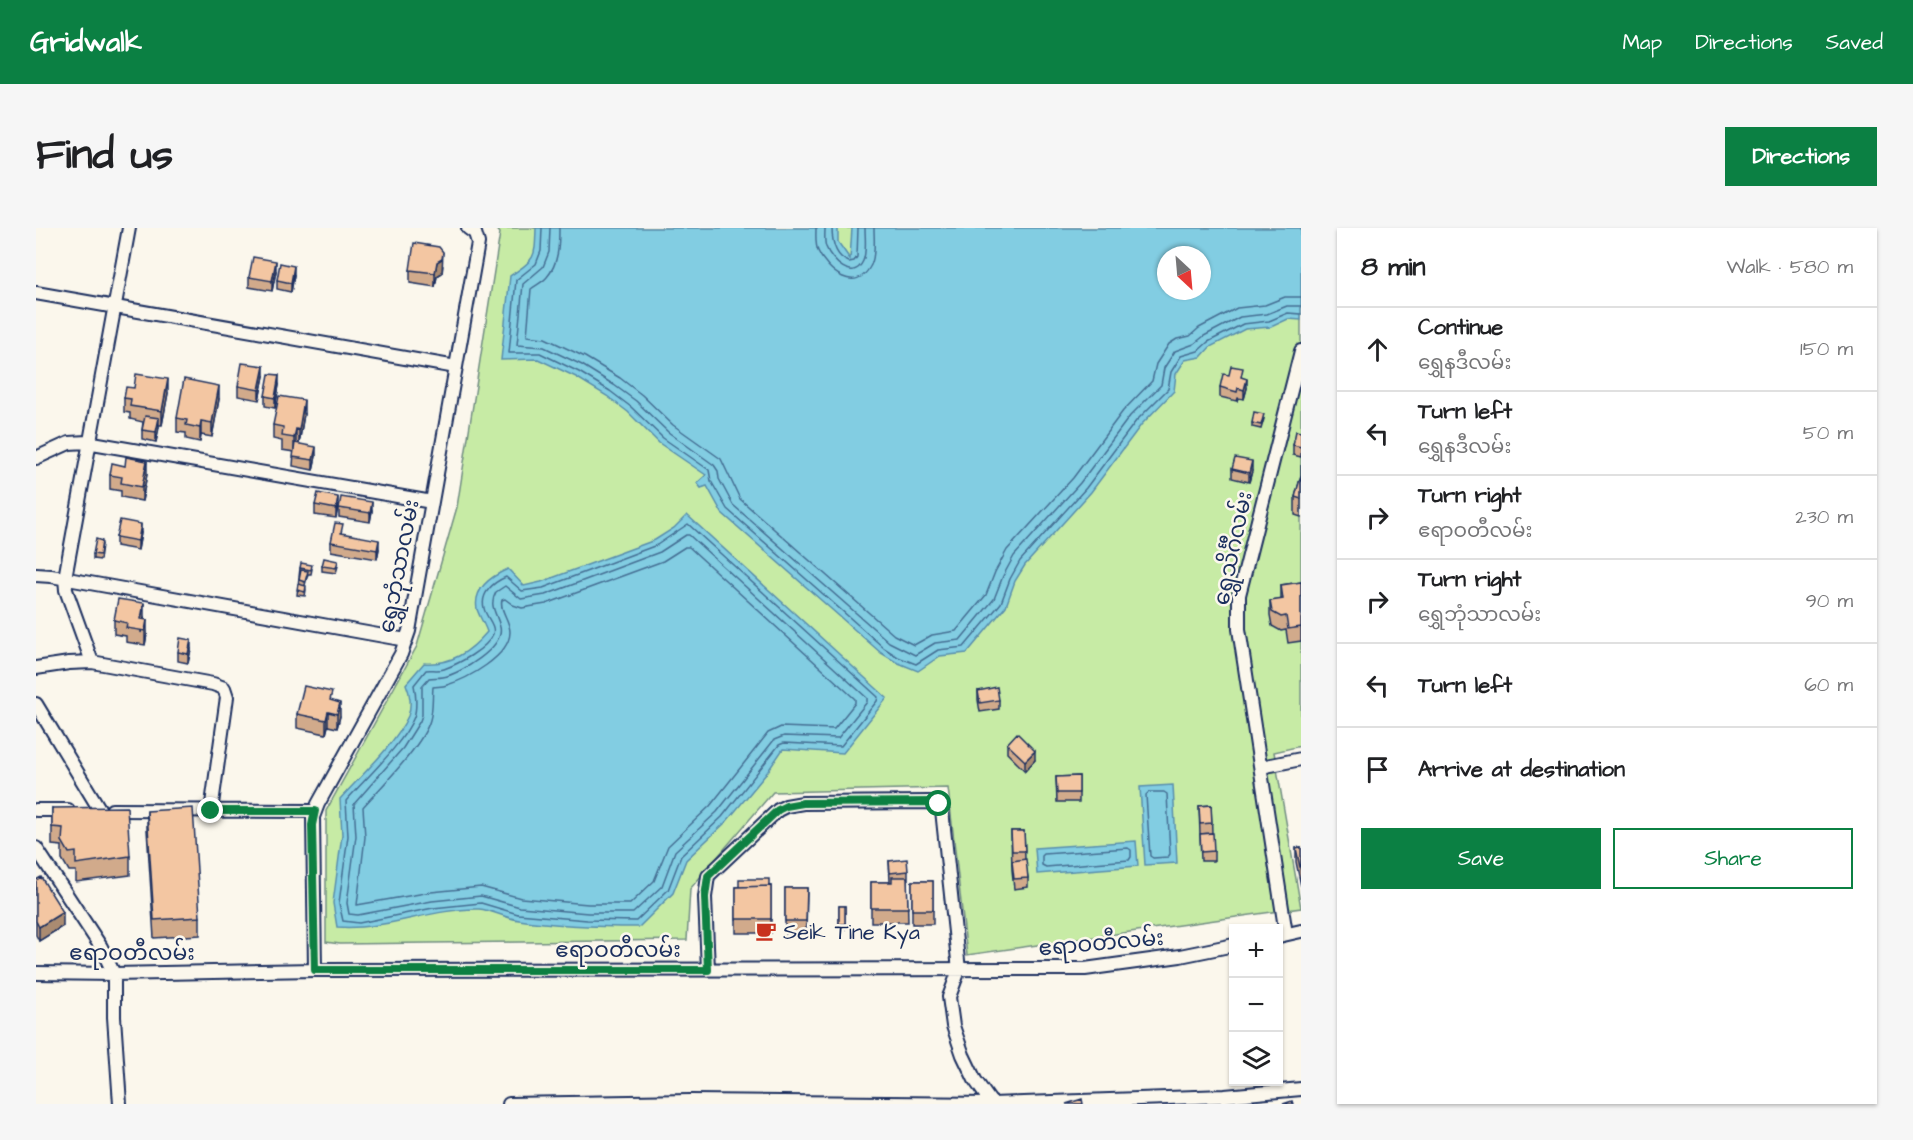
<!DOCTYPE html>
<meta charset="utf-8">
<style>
:root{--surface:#fff;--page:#f6f6f6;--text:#202124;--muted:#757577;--line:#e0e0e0;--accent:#0b8043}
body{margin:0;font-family:"Architects Daughter","Noto Sans Myanmar",sans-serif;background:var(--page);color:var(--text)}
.controls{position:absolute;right:18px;bottom:18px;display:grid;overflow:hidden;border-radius:0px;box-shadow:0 2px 4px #0004}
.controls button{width:54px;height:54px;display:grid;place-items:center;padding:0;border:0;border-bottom:2px solid var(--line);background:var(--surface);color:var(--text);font:30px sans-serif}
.compass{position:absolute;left:1121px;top:18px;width:54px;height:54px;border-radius:50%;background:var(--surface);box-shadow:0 2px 4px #0004;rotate:154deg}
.stop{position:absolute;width:18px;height:18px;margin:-14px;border:4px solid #0b8043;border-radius:50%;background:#fff}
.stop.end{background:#0b8043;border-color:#fff;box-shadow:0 2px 6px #0008}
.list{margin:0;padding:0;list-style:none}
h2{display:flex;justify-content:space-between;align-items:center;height:78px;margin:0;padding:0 24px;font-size:26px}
h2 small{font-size:20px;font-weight:400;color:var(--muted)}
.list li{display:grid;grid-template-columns:39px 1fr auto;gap:18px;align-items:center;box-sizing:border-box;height:84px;padding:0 24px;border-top:2px solid var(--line)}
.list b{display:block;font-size:22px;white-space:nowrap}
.list p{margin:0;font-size:20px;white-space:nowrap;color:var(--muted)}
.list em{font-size:20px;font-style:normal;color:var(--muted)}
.actions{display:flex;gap:12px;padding:18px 24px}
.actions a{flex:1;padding:14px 0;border:2px solid var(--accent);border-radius:0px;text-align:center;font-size:21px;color:var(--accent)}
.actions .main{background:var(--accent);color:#fff}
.icon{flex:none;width:33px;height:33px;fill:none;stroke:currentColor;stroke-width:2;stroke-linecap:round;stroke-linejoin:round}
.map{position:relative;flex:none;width:1265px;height:876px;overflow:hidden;border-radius:0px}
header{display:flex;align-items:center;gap:36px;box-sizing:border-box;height:84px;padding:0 30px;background:var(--accent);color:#fff}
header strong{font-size:28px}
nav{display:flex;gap:33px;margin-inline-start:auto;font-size:21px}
.intro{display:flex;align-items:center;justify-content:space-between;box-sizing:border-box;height:144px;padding:0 36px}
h1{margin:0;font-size:42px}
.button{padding:15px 27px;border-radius:0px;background:var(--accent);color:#fff;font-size:21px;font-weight:700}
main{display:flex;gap:36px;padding:0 36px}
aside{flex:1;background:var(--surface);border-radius:0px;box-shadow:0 2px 4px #0004}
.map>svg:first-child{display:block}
.green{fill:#c7eba5;stroke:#718d82;stroke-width:1.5;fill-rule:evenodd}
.water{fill:#82cde2;stroke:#598ead;stroke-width:1.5;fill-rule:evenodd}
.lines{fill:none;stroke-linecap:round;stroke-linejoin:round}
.shore{stroke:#446e93;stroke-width:1.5}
.minor-casing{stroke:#1b2f5e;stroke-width:16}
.minor{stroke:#fbf7ec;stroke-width:12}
.wall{fill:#d1aa8b;stroke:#1b2f5e;stroke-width:1.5}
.shaded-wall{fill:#aa8b71;stroke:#1b2f5e;stroke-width:1.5}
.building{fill:#f3c6a2;stroke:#1b2f5e;stroke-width:1.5}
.route{stroke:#0b8043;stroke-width:8}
.labels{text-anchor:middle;stroke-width:5;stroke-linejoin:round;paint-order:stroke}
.street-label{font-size:22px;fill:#1b2f5e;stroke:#fbf7ec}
.poi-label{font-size:22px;fill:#1b2f5e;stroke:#fbf7ec;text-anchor:start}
</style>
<header>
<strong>Gridwalk</strong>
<nav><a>Map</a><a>Directions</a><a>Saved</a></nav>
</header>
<div class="intro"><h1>Find us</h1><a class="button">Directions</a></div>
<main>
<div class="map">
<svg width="1265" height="876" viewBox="0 0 1265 876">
<rect width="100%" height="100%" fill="#fbf7ec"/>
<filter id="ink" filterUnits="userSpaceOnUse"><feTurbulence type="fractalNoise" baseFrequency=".0167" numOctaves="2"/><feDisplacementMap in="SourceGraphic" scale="12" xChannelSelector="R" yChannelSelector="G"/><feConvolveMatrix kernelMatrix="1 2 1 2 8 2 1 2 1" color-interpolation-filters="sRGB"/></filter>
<g filter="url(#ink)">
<path class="green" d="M460,0H1265V518L1238,524L1265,680L931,727L912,560L737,564L654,661L651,712L304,716L290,714V583L381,418L421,279L464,5ZM1130,27H1166V63H1130Z"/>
<path class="water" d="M500,0H802V14L814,31L816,0H1265V92L1252,91L1235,99L1209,101L1174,119L1165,129L1149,132L1140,146L1138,163L1105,197L1055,264L989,337L979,353L970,378L931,425L904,428L882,443L860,434L845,425L686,285L671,258L665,260L661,255L670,247L623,215L592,184L571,168L540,149L502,131L465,132L474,48C500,30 499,31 500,0ZM1130,27H1166V63H1130Z
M651,287L851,470L807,525L747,521L730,546L691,593L650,632L637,665L603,699C563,699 522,698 483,692C470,690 456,682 443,681C395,680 349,703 301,699L297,675L306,607L304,571C324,549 360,515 372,488C376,478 374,465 370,456L388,435C415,437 434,424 451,404C449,397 443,388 441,381C437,360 456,348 472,341L488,358L505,354L619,312L638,300Z
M1137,557L1141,635L1109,637L1104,559Z
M1100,613L1102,638L1001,646L999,620Z"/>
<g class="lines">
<path class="shore" d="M506,0L505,23L500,36L480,52L473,125H504L543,144L574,163L595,179L627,210L673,242L675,253L691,281L848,420L862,429L880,436L902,422L928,419L965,375L974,351L984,333L1050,260L1100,193L1132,161L1135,144L1145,128L1162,123L1172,114L1207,96L1233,93L1252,85L1265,86
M514,0L513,24L507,39L487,56L481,117L508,119L546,137L578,157L600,173L632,204L678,237L682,243L683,251L697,277L853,414L879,427L899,415L924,412L958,371L967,348L978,328L1044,255L1094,188L1125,157L1128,140L1139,123L1158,116L1168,108L1204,89L1231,86L1251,78H1265
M523,0C523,16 523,35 511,49C507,54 500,57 495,61L491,108L509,110L549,129L584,150L606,167L637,197L685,231L704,271L858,407L878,417L896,407L920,403L950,367L959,344L971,322L1037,250L1087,183L1116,153L1120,136L1133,116L1141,111L1154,108L1163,100L1201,80L1229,77L1249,69H1265
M780,0C780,8 779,16 782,23C791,43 820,67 835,37C840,27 838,11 838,0
M789,0C789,6 788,13 790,19C795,32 817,55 827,33C831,24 829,10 829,0
M796,0C796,13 799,29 813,34L818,33L821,29L822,0
M652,296L842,469L841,473L805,518L748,515L743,517L686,589L645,628L632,662L600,693L551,692L482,686L445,675L397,680L323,695L307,693L303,675L312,608L310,573C329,551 368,515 378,489C381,480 380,466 378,457L390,442C395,441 402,443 408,441C422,436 451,421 457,406C460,397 449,388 448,380C444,365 458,354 470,349L486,363L507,360L621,317Z
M650,307H653L831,470V474L802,510L748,508L738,512L681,584L639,623L626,658L597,685H552L484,679L445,668L396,673L322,687L313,686L311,675L320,608L318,576L367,520L384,493L386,487V458L393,450C397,449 402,450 407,449C424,446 469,419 464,399C461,385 452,378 460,364L469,358L485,371L509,367L624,324Z
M649,319H653L819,471V475L798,501L745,499L732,505L674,578L632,618L618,653L594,676H552L485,670L445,659L395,664L321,677L329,609L327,579C345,559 387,517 394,492C397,482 396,470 397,459C401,458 406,459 411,457C431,451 474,428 474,404C474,392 463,382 466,372L469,371L477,377L486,380L510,376L627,333Z
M1113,564H1128L1131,566L1134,626L1132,629L1117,630L1114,628L1110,567Z
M1092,620L1095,622V629L1093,632L1010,639L1006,637V628L1008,626Z"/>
<g class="minor-casing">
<path id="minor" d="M0,65L420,139
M0,230L33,215L51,214L396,274
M0,347L15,348L370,412
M56,434L30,362L29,350L93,0
M0,440L33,435L56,434L177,456L188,460L191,469L175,583
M0,476L64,582
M1225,539L1265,531
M0,582H32
M76,582L279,583
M0,620L65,719L78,746V789L84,876
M1250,706L1203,401V367L1265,123
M1243,708L1265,703
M279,742L277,589L282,576L365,426L373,403L442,15L439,5L432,0
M672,742L669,669L672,648L742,582L750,578L767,575L894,574L903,576L906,582L923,742L913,769L917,798L927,827L939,852L956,876
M0,745L78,746L279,742L1049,741L1144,728L1198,717
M473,876L654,873L956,876L1189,868L1265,861"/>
</g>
<use href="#minor" class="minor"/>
</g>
<path class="wall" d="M407,38L406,45L401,48L399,59L374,55V42Z
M240,43L236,63L213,59V49Z
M258,47L255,64L241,61V52Z
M228,148L223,172L202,168V158Z
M1207,150L1211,160L1208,171L1202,170L1201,173L1184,169V159Z
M243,157L239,180L229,178V168Z
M132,165L126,197H123L120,214L106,211V202L107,194L94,191V185L88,184V170Z
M183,171L176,209L165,207L164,214L150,211V205L141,204V190Z
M268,186L263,216L280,228L277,242L257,238L258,224L246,222V213L237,211V197Z
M1228,191L1225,201L1216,199V195Z
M1265,204V229L1257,227V217Z
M1265,237V289L1259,287V269L1265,248Z
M1196,241L1216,243L1213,254L1196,250Z
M111,246L106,273L85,269V263L74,261V247Z
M279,277L302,278L300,290L279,287Z
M303,280L336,283L334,294L303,289Z
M105,305L102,322L80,318V309Z
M307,306L343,321L341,331L295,323V314Z
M66,317L64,332L57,331V326Z
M286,338H302L300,345L286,343Z
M264,340L276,341L275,346H272L269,357L270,362L269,368L261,367Z
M1265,354V413L1252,415L1250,402L1245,403L1236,398L1234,387V373L1245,372V357Z
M108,389L111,406L109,417L90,414V408L78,406V392Z
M155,421L152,435L142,433V424Z
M942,463L963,472V481L944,484L942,472Z
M296,473L304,488L301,500L292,498L290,506L261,500V486Z
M971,516L999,532L989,543L971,525Z
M1043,548V574H1021L1020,549Z
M1175,577L1176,605L1164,606L1163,578Z
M16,580L94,628V647L40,654V643H33L26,631V618L16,617Z
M111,583L164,689V707L118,710L111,602Z
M975,603H988L989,631L992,650V659L978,661L976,642Z
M1164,606L1178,623V633H1165Z
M1265,619V658L1260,634V620Z
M853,633L872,643V653H871L872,694H835V654H854Z
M0,652L27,698L3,713L0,707Z
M876,653H897V696H876Z
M733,658H735V705H700V659Z
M749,660H771L770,707H749Z
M803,678H809V701H803Z"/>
<path class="shaded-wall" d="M407,24L406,45L401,48L399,59V45L401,34Z
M240,33V43L236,63V53Z
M258,38V47L255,64V55Z
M228,138V148L223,172V162Z
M243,147V157L239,180V170Z
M132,151V165L126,197V183Z
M1211,151V160L1208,171V162Z
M183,158V171L176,209V195Z
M268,172V186L263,216V202Z
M123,190V200L120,214V204Z
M165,193V207L164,214V200Z
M260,201V215L258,224V210Z
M280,219V228L277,242V232Z
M111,233V246L106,273V259Z
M1216,233V243L1213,254V245Z
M302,269V278L300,290V281Z
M336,274V283L334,294V285Z
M105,296V305L102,322V313Z
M343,312V321L341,331V322Z
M108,375V389L105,405V391Z
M111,392V406L109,417V403Z
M155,412V421L152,435V426Z
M304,475V488L301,500V486Z
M292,484V498L290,506V492Z
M999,523V532L989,543V533Z
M27,684V698L3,713V699Z"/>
<path class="building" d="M378,15L403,19L407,24L406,31L401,34L399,45L374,42Z
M217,29L240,33L236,53L213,49Z
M244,35L258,38L255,55L241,52Z
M206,135L228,138L223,162L202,158Z
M1195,138L1207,140L1205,149L1211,151L1208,162L1202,160L1201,164L1184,159L1187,146L1193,147Z
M100,146L132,151L126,183L94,178L95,171L88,170L90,159L98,160Z
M233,146L243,147L239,170L229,168Z
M148,151L183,158L176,195L165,193L164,200L150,197L151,192L141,190Z
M243,168L268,172L263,202L260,201L258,210L246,208L247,199L237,197Z
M1218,184L1228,186L1225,197L1216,195Z
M109,188L123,190L120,204L106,202Z
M1260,203L1265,204V219L1257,217Z
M259,215L280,219L277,232L257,229Z
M90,229L111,233L106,259L85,255L86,249L74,247L76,235L89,238Z
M1199,230L1216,233L1213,245L1196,241Z
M1265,247V271L1259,269Z
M282,265L302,269L300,281L279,277Z
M305,269L336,274L334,285L303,280Z
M84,292L105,296L102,313L80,309Z
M299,295L307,296L305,305L343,312L341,322L295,314Z
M60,311L66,313L64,327L57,326Z
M288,330L302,333L300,340L286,338Z
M265,335L276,337L275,342L264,340Z
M265,342L272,343L269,354L263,352Z
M1265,354V399L1252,401L1250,388L1245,389L1236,384L1234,373L1247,371L1245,357Z
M262,356L270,358L269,364L261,362Z
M82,371L108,375L105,391L111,392L109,403L90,400L91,395L78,392Z
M144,410L155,412L152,426L142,424Z
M268,458L296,464L294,472L304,475L301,486L292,484L290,492L261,486Z
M961,459L963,472L944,475L942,463Z
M981,505L999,523L989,533L971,516Z
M1043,548V565H1021L1020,549Z
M1175,577L1176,595L1164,596L1163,578Z
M91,579L94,628L40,636V624L33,625L26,613L27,600L16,599V580Z
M157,580L164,689L118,692L111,583Z
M975,603H988L989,623H976Z
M1177,605L1178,623L1165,624L1164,606Z
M1265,619V644L1260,620Z
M871,631L872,643L854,645L853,633Z
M990,631L992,650L978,651L976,633Z
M5,649L27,684L3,699L0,693V652Z
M856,649H871L872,680H835V654H856Z
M703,651H733V658L703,659Z
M876,653H897V682H876Z
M735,658V691H700V659Z
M749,660H771L770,693H749Z
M803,678H809V696H803Z
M1046,871L1047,876H1030Z
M1256,873L1257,876H1247Z"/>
</g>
<g class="lines" filter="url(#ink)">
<path class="route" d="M175,583H279L276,597L279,742H672L669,669L672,648L742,582L750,578L767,575L894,574L903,576"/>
</g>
<defs>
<g id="cafe-bare" transform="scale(1.62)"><path d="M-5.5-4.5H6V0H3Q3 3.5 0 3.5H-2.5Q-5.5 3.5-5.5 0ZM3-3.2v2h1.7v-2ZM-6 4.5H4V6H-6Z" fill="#c8321e" stroke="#fbf7ec" stroke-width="2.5" paint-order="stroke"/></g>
</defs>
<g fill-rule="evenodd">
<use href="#cafe-bare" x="730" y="703"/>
</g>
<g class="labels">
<g class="street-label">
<text transform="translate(1196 320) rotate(-78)" y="8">ရွှေသိင်္ဂီလမ်း</text>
<text transform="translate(362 338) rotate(-79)" y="8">ရွှေဘုံသာလမ်း</text>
<text transform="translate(1065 714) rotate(-5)" y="8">ဧရာဝတီလမ်း</text>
<text x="582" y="729">ဧရာဝတီလမ်း</text>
<text x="96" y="732">ဧရာဝတီလမ်း</text>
</g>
<g class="poi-label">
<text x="747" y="711">Seik Tine Kya</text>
</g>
</g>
</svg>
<div class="controls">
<button>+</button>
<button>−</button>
<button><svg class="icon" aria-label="layers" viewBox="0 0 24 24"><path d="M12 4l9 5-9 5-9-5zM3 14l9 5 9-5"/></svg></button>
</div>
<svg class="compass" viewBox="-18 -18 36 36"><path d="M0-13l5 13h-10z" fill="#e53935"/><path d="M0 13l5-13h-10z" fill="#757577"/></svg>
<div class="stop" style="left:903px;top:576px"></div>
<div class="stop end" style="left:175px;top:583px"></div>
</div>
<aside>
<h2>8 min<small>Walk · 580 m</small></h2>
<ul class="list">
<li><svg class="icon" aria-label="ahead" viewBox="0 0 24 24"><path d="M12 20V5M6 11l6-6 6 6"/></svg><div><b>Continue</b><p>ရွှေနဒီလမ်း</p></div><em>150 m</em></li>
<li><svg class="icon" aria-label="left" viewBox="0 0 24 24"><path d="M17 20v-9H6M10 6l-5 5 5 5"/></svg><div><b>Turn left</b><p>ရွှေနဒီလမ်း</p></div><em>50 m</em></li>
<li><svg class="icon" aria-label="right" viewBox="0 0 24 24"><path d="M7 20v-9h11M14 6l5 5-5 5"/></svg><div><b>Turn right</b><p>ဧရာဝတီလမ်း</p></div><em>230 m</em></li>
<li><svg class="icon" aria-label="right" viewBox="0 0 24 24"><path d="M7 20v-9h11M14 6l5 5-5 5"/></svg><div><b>Turn right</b><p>ရွှေဘုံသာလမ်း</p></div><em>90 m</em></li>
<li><svg class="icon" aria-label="left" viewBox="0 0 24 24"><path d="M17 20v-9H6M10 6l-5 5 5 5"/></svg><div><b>Turn left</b></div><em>60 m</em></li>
<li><svg class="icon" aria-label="arrive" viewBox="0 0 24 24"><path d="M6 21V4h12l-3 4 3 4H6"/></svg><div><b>Arrive at destination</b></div></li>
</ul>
<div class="actions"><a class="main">Save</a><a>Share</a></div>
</aside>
</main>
